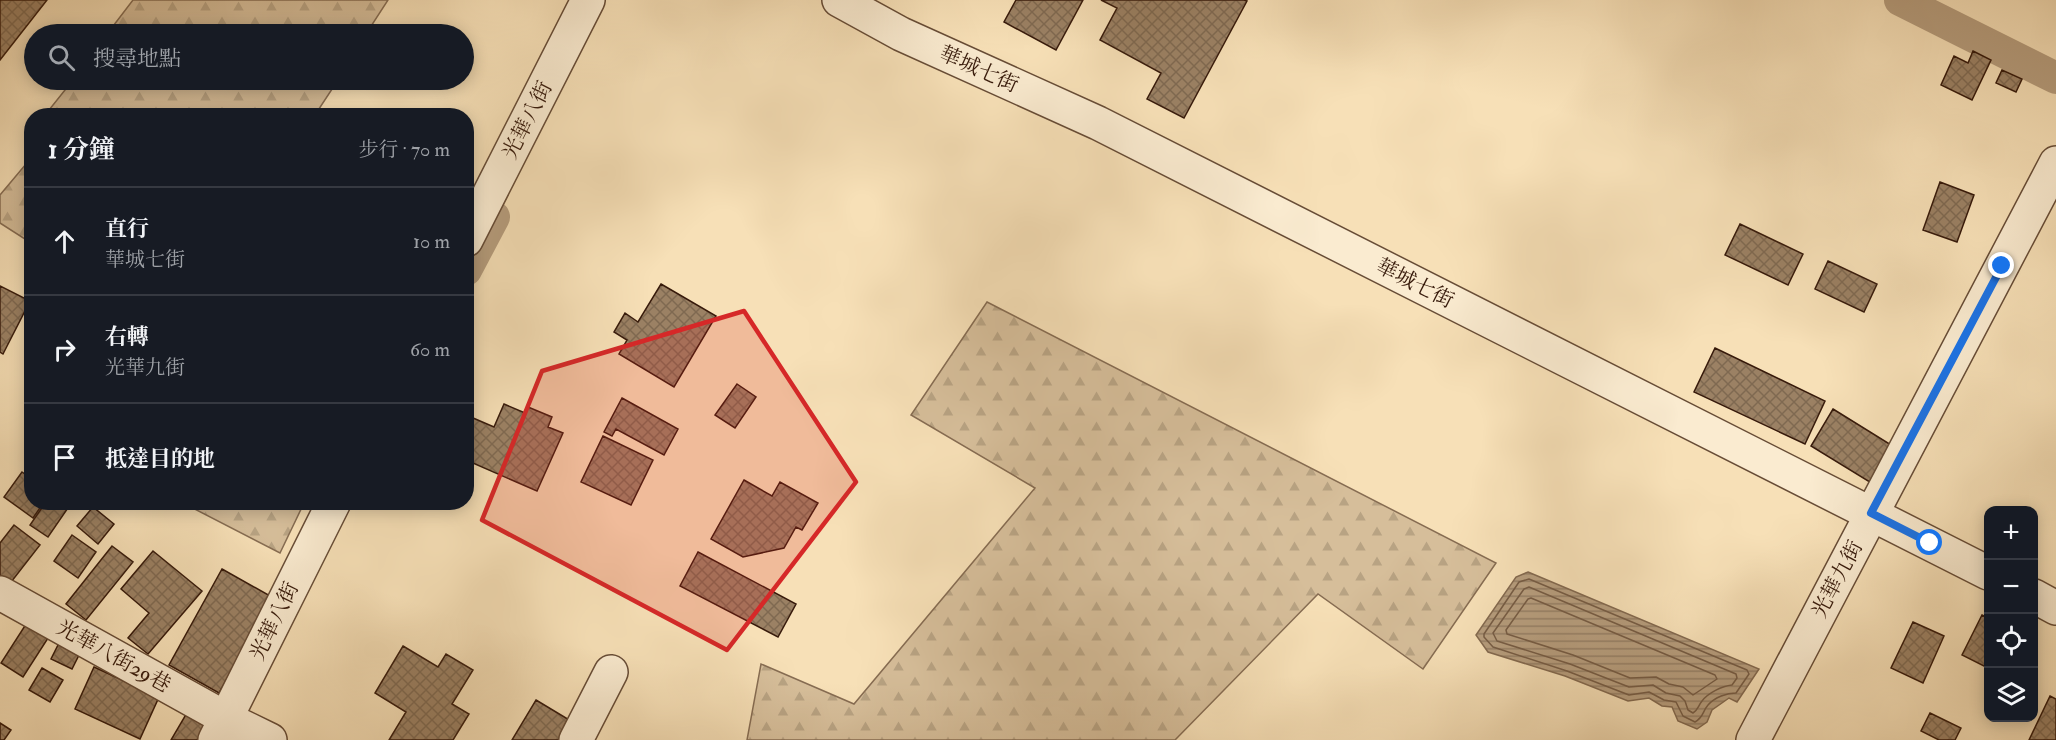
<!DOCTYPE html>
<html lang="zh-TW">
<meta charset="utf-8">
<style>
:root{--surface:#171b24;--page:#20242c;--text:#f1f3f6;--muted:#9ea1a6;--line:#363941}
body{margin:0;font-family:"IM FELL Double Pica","Noto Serif TC",serif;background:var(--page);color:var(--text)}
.controls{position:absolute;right:18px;bottom:18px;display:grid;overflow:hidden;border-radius:12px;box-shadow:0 3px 15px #0003}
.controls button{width:54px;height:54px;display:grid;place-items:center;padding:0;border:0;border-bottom:2px solid var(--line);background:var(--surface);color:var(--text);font:30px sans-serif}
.stop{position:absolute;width:18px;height:18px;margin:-14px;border:4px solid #1a73e8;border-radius:50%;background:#fff}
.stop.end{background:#1a73e8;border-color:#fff;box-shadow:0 2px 6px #0008}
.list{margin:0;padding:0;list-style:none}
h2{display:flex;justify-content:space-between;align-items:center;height:78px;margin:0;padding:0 24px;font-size:26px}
h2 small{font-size:20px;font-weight:400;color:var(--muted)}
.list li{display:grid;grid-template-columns:39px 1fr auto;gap:18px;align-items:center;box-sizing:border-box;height:108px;padding:0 24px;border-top:2px solid var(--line)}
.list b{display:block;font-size:22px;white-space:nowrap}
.list p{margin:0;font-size:20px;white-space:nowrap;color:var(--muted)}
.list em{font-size:20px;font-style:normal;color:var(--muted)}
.icon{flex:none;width:33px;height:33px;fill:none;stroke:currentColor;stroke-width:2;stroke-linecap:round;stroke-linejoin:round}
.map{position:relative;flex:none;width:2056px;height:740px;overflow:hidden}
.search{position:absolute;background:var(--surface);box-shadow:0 3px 15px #0003;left:24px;top:24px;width:450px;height:66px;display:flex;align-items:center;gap:15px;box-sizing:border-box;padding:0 21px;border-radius:33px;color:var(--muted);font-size:22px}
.panel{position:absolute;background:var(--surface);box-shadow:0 3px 15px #0003;left:24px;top:108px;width:450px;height:402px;border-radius:24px}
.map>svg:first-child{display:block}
.forest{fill:url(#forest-firs);stroke:#866c52;stroke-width:1.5}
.water{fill:url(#water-rules);stroke:#83694f;stroke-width:1.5}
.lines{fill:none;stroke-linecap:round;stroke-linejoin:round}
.shore{stroke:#765c44;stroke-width:1.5}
.canal{stroke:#b69d7d;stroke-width:32}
.building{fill:url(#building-cross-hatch);stroke:#371a0b;stroke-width:1.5}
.minor-casing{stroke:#674c36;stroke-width:36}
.minor{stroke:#faebd0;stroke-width:33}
.route{stroke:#1a73e8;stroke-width:8}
.marked{fill:#d62828;fill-opacity:0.2;stroke:#d62828;stroke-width:4.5;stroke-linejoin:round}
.labels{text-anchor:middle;stroke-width:5;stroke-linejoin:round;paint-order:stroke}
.street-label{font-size:21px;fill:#371a0b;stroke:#faebd0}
</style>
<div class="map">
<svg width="2056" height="740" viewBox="0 0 2056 740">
<defs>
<pattern id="forest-firs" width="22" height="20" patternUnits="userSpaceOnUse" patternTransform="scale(1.5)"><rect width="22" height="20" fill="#d6be9a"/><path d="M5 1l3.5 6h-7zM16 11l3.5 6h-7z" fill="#b8a383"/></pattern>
<pattern id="water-rules" width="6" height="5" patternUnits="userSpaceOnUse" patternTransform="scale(1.5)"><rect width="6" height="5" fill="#b69d7d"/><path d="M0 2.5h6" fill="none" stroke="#957f65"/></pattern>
<pattern id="building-cross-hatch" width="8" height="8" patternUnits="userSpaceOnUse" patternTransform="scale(1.5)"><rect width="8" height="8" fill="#9b8164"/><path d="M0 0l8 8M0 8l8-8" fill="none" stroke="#7f6951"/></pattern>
</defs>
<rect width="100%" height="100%" fill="#f7e0b7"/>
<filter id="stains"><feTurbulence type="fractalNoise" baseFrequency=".00333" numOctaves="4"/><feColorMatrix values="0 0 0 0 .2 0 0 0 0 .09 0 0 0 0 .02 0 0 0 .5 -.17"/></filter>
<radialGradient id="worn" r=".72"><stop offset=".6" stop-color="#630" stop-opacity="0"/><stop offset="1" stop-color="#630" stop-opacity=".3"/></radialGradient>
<path class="forest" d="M133,0H388L366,34H107Z
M73,80H338L315,115H45Z
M31,158L32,159L31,243L0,223V195Z
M987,302L1496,563L1423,669L1318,594L1175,740H747L761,664L854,704L1035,488L911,415Z
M183,503H304L280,553Z"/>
<path class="water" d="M1528,572L1759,669L1737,702L1729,698L1712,710L1707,722L1697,729L1678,721L1672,707L1662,706L1649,698L1628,701L1565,676L1488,652L1476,635L1516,577Z"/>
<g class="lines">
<path class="shore" d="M1529,579L1747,670L1749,674L1736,693C1727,693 1715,697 1708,705C1702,712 1704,717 1695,722L1683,716L1676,702L1664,700L1649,692L1629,695L1567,671L1493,647L1484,637V634L1519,582Z
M1529,587L1736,674L1737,678L1732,685C1722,686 1708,693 1702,701C1698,706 1698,710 1693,713L1688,710L1685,701L1680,696L1666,693L1653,685L1629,687L1570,664L1497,641L1493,633L1524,589Z
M1531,598L1715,675L1717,679L1693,695L1683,687L1669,684L1656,677L1630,678L1573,655L1507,634L1506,630L1528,599Z"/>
<path class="canal" d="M1900,0L2056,78
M466,270L494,217"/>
</g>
<path class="building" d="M0,0H47L0,60Z
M1016,0H1083L1056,50L1004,22Z
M1101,0H1244L1247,1L1184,118L1147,99L1161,73L1100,40L1117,8Z
M1973,51L1991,60L1972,100L1941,85L1954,56L1968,63Z
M2002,70L2022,79L2016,92L1996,83Z
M1940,182L1974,195L1957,242L1923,230Z
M1740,224L1803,254L1788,285L1725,255Z
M1828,261L1877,284L1864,312L1815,289Z
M661,284L716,316L674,387L619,354L627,340L614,332L625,313L638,322Z
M0,286L30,301L3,354L0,352Z
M1715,348L1825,401L1805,444L1694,392Z
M737,384L756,397L735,428L715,415Z
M622,398L678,429L664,455L616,429L612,436L604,432Z
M504,404L525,413L528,407L552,417L548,427L563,433L537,491L466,460V415L494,427Z
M1833,409L1896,448L1873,484L1811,446Z
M603,436L653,460L631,505L581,482Z
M22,472L32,479V502H44L33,518L4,497Z
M744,480L772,496L780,482L818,503L802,530L796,527L784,548L743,557L711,539Z
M46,502H72L48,537L30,525Z
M93,507L114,524L98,544L77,526Z
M14,525L40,545L8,586L0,580V543Z
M72,535L96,552L78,578L54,561Z
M112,546L133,562L86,620L66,604Z
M153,551L202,591L148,654L128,638L149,613L121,589Z
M698,552L796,604L778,637L680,586Z
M222,569L272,597L219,693L169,665Z
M1982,615L1988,618V668L1962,655Z
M28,621L50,635L23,677L1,663Z
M1913,622L1944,636L1923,683L1891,668Z
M61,639L82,649L72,669L51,659Z
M403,646L438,667L446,654L473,670L452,704L469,714L453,740H389L406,712L375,693Z
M94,667L159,697L140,739L75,709Z
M42,668L63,680L50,702L29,690Z
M2050,696L2056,699V740H2029Z
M536,700L576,724L566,740H512Z
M188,711L217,728L210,740H171Z
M1930,713L1961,728L1955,740H1939L1921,731Z
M0,723L11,730L4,740H0Z"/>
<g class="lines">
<g class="minor-casing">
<path id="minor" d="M839,0L901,34L1098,123L1988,573
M466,240L588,0
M0,593L227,719L270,740
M2034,596L2056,608
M215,740L334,502
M576,740L611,672
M1753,740L2056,163"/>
</g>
<use href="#minor" class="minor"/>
</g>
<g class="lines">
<path class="route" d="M1930,543L1871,513L2002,266"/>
</g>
<path class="marked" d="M744,311L856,482L727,650L482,520L542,371Z"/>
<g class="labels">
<g class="street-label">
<text transform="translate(979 69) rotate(24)" y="7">華城七街</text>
<text transform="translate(527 120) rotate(-63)" y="7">光華八街</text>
<text transform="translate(1415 283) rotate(27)" y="7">華城七街</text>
<text transform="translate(1837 579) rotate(-62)" y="7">光華九街</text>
<text transform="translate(274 621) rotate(-64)" y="7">光華八街</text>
<text transform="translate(114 656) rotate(29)" y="7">光華八街29巷</text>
</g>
</g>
<rect width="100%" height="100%" filter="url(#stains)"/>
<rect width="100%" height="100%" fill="url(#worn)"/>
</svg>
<div class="controls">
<button>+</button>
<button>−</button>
<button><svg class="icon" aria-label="locate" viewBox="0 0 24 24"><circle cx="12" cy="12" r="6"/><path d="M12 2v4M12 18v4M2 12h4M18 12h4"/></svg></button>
<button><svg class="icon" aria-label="layers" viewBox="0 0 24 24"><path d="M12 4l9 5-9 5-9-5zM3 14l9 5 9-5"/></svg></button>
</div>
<div class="stop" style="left:1930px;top:543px"></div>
<div class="stop end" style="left:2002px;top:266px"></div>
<div class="search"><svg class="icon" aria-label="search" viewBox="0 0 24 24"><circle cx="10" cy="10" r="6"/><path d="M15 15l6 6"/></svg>搜尋地點</div>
<section class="panel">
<h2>1 分鐘<small>步行 · 70 m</small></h2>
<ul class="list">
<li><svg class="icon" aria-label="ahead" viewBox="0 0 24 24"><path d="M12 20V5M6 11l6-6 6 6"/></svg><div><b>直行</b><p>華城七街</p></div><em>10 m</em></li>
<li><svg class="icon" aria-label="right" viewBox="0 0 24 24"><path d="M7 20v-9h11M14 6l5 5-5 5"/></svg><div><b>右轉</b><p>光華九街</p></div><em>60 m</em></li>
<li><svg class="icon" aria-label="arrive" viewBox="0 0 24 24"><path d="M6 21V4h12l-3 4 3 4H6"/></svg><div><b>抵達目的地</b></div></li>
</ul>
</section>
</div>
